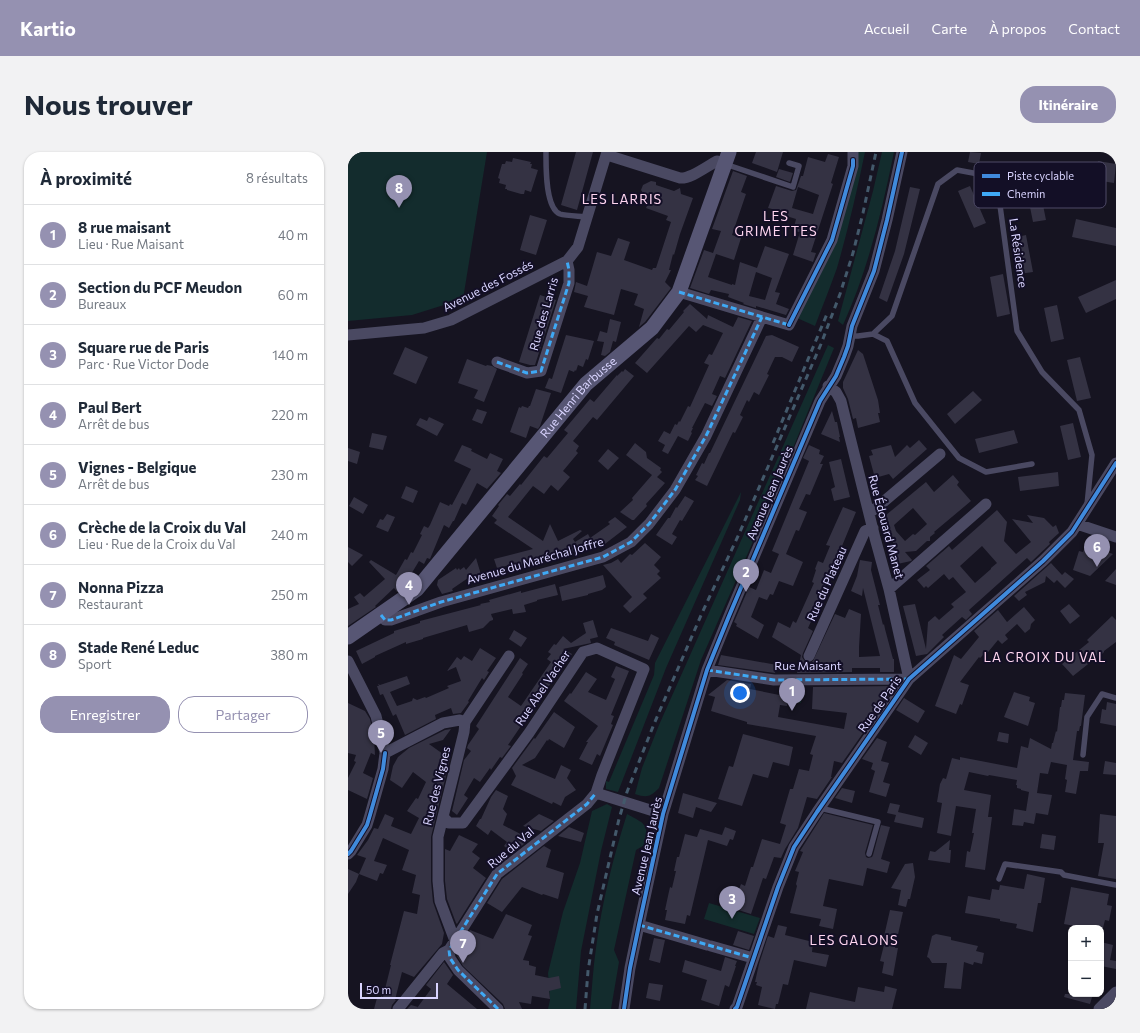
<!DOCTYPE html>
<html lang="fr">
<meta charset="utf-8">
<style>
:root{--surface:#fff;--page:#f2f2f3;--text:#1f2937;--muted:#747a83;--line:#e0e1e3;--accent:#9591b1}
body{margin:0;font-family:Commissioner,sans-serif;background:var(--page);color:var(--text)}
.controls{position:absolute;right:12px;bottom:12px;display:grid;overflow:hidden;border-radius:8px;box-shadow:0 1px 3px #0004}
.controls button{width:36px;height:36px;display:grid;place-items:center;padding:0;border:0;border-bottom:1px solid var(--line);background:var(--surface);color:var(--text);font:20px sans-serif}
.scale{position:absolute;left:12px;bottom:10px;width:78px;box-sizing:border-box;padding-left:4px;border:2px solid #d9d4ff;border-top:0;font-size:11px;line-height:14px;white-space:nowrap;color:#d9d4ff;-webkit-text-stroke:3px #130f26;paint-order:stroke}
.you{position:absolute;left:392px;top:541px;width:14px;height:14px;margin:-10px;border:3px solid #fff;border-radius:50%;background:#1a73e8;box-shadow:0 0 0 6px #1a73e833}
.badge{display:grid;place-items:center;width:26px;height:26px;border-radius:50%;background:var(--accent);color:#fff;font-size:13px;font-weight:700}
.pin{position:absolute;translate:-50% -33px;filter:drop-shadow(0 1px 2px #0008)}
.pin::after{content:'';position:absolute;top:21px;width:14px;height:12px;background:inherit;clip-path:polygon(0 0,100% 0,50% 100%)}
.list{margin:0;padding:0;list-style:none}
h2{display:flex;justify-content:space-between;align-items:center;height:52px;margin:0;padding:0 16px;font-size:17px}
h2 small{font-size:13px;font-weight:400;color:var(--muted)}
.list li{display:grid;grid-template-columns:26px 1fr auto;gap:12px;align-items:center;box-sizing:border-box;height:60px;padding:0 16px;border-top:1px solid var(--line)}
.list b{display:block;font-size:15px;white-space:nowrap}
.list p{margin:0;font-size:13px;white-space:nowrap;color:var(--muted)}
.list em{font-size:13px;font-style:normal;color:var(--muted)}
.actions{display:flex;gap:8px;padding:12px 16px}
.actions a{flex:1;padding:9px 0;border:1px solid var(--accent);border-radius:16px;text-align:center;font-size:14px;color:var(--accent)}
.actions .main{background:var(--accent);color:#fff}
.map{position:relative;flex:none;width:768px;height:857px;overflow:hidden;border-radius:16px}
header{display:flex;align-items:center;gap:24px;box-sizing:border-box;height:56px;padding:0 20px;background:var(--accent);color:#fff}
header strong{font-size:19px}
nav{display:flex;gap:22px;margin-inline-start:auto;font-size:14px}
.intro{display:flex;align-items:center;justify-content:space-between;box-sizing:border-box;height:96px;padding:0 24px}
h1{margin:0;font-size:28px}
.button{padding:10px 18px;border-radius:16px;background:var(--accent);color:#fff;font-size:14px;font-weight:700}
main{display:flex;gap:24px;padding:0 24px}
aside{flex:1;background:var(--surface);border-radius:16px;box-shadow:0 1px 3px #0004}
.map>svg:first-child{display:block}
.green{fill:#132c2d}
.building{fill:#343243;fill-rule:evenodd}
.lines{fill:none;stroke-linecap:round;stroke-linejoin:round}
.lane{stroke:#4a4962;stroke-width:5.5}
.street{stroke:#4a4962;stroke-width:11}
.secondary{stroke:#575674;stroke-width:15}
.rail{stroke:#43596b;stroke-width:3;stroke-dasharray:6 5;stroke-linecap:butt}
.quiet{stroke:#3fa9f5;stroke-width:3;stroke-dasharray:6 3;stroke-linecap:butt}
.cycleway-casing{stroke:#130f26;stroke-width:6}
.cycleway{stroke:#408adc;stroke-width:4}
.labels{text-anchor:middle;stroke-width:4;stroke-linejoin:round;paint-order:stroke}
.street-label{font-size:12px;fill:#d9d4ff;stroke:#130f26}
.neighbourhood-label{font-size:13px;letter-spacing:1px;fill:#ffd6f0;stroke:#130f26}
.key{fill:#130f26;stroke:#4e4a67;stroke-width:1}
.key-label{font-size:11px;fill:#d9d4ff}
</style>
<header>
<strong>Kartio</strong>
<nav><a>Accueil</a><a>Carte</a><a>À propos</a><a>Contact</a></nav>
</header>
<div class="intro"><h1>Nous trouver</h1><a class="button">Itinéraire</a></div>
<main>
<aside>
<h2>À proximité<small>8 résultats</small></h2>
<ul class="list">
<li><span class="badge">1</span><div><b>8 rue maisant</b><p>Lieu · Rue Maisant</p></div><em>40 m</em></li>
<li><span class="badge">2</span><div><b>Section du PCF Meudon</b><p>Bureaux</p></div><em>60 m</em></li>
<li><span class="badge">3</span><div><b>Square rue de Paris</b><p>Parc · Rue Victor Dode</p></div><em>140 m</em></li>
<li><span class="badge">4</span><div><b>Paul Bert</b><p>Arrêt de bus</p></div><em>220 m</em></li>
<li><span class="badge">5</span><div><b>Vignes - Belgique</b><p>Arrêt de bus</p></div><em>230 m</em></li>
<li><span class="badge">6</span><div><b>Crèche de la Croix du Val</b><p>Lieu · Rue de la Croix du Val</p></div><em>240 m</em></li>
<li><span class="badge">7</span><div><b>Nonna Pizza</b><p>Restaurant</p></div><em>250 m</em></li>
<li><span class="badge">8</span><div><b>Stade René Leduc</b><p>Sport</p></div><em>380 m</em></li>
</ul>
<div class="actions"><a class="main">Enregistrer</a><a>Partager</a></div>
</aside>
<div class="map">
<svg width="768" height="857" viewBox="0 0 768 857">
<rect width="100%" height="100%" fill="#161421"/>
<path class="green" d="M0,0H139L115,147L64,163L0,169Z
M509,0H517C509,39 500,78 489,116C482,136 474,155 467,174L449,166L487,89Z
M534,0H546C534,59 520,118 495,173L490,169L525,39Z
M480,193L486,196L429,335L353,508L311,636C302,645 299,646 287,642L294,616L311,573Z
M393,340L392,348L318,516L270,640L258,637V629L261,630L306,523L307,511Z
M444,533L455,535L453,551L442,548Z
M259,652L264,655L253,699L233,799L228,857H200L202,848L200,821L215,760L232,711L244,659Z
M279,662C297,672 300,671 298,692L288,698L266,798L271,810L263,857H242C244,837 245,816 248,796C254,750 265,706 279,662Z
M361,751L412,766L406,782L356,767Z"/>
<path class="building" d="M228,0H245L229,58L213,53Z
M408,0H435L429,20L404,11Z
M622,0L633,1L631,12L620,10Z
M480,2L491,5L483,31L485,32L463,100L468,101L465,110L445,103L452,80L445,79L448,67L435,63L436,60L420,56L428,34L444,39L448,38L453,24H455L460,5L477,10ZM450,35L471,43L465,62L444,56Z
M165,6L183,10L182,12H184L183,16L190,18L183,40L177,38L176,42H173L159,38V37H157L158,33L151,31L152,27L150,26L154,12H157L158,9L164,10Z
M750,9L768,12L766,31L747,28Z
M431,17L445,21L442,30L428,25Z
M385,19L399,24L393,40L398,42L384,83L393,86L386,108L368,102L360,125L384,133V132L387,133L392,110L409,116L417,94L441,102L427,140L432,141L428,152L441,157L438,163L408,154V156L395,152L396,151L380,145L381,142L363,138L361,142L342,136L356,98L365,101L373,79L364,77ZM408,120L424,126L417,148L401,144Z
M303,29L308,30V33L326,39L332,36L333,42L345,46L332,82L326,103L325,102L321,118H323L317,130L323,136L297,170L291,175L296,157L286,153L290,142L273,137L266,163L236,155L240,144L226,140L228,130L239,134L249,100L263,104L270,86L282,90L276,108L304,118L305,116H308L323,70L318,68L320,64L298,56L300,52L292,49L295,41L293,38L295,33Z
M691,33L698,68L685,70L678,35Z
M622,34L638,71L626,76L610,39Z
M562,35L572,37L556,102L539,150L531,146L547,99Z
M182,63L199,68L188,103L172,98Z
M728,67L768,76V94L724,85Z
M678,83L685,120L671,122L665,86Z
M655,122L662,162L649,165L642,125Z
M768,128V147L738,161L730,145Z
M192,143L208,148L187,213H182L171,210Z
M342,152L359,167L360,163L385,175L390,165L404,169L377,226L372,224L364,242L369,244L364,254L357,251L344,276H345L343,280L344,281L340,289L330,284L320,302L314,299L317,293L310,289L316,279L322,282L327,272L329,273L331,269L332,270L340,254L342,255L361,213L356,211L361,202L364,203L375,181L355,173L348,180L341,174L299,221L287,211L309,186L311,187L319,177L321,178L336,160L335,159Z
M709,153L716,187L703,190L696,156Z
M262,167L273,170L268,190L265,189L262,200L257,204L253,203L256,190L249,189L252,179L259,181Z
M218,183L246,189L240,208L238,207L235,215L230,213L228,219L227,218L226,220L221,218L213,241L197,236L201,226L204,227Z
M424,183L451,195L444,210L434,205H427L419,222L421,223L411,243L406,240L401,250L399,248L392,263L395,265L387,281L385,280L359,334L347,328L350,324L348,323L354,311L356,312L361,301H362L418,184Z
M57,195L80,205L68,232L45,222Z
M510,198L515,202L530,248L532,261H530L532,270L510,276L508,266L505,267L500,247L495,236V230Z
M732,205L743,246L729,249L719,208Z
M119,207L138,214L139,213L144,214L149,217L136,250L126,246L130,238L110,231Z
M277,217L286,224L249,268L245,265L225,289L231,294L228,299L230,301L215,319L222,325L210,339L203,333L196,342L185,334L160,365L195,389L202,372L210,389L232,378L234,379L225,387L227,390L240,382L242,386L262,372L260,370L267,365L279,375L253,395L251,391L236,400L233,396L213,406L210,401L203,409L164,419L162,413L149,416L146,407L185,397L146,371L149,368L144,364L151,354L150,353L159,342L162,344L172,332L173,333L196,304L199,306L220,281L216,278L242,247L246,250L269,223V224L274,219L275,220Z
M188,237L203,241L192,274L190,277L182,274L178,286L162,280L171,255L173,256L174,254L180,256L181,254H182Z
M625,239L634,248L607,272L599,262Z
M129,257L139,260L134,272L124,268Z
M484,259L487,270H489L492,285H491L492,290L473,282Z
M81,265L96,272L89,284L68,273L72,266L79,269Z
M725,271L733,305L720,308L712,274Z
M666,278L670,291L631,301L627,287Z
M24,281L39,284L35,298L21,295Z
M571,288L579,297L545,327L541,322L527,326L521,304L525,303L523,298L543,293L547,305L559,293L562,296Z
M287,291L298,300L299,306L313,316L312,318L314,320L309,325L317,331L298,352L299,354L286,368H284L272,360L285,348L284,346L304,323L278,303Z
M114,293L124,297L123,299L139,307L142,301L155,307L149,319L153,321L139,337L129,331L118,353L114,351L106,369H105L101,376L96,373L82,407L79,406L76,412L71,409L59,429L62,431L49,440L46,436L27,454L28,455L0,474V457L11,452L6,445L12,441L16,445L37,427L21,410L23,408L48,423L57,407L59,408L63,400L65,401L74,383L72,382L76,374L80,376L82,373L92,350L101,354L102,352L104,353L123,317L106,309Z
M461,293L472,298L471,302L476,304L472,312H475L462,343L458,342L451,357L459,360L451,379L448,378L438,402L455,410L445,434L431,429L425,443L422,442L419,448L411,445L403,465L416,473L410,487L388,474L389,472L386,470L401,435L408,438L416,418L423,421L431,402L424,399L461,309L455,306Z
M0,296L12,300L9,312L0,309Z
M260,297L271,306L260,318L250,309Z
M493,307L502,345L486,349L483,337L487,335L481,310Z
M710,320L711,334L672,339L670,325Z
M605,323L611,330L609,333L623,349L586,380L587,381L582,385V389H579L568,399L557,400L564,408L563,409L545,413L541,399L547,398L542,381L538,382L532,368L578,330L586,340ZM565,356L579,372L567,383L565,382L557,389L548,379L546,373Z
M58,334L70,339L65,351L53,346Z
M337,344L346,349L334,369L332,368L324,382L329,385L324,393L308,383L320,366H322L328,355L329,356Z
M6,345L20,353L15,362L1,354Z
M495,355L508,360L471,450L474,451L469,462L467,461L460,476L465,479L455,501L454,505L456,508L459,510L462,511L465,509L487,462L497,466L501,457L513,462L511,495V505L532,504L515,436L514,444L503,439L509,424L512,408L524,410L523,418L532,453H530L535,473L536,472L537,477L545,507H546V520H532V516H504V520L449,521L453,503L424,485L430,470L442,476L445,469L448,471L466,431L464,430L468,418L467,417L470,409L475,411L482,394L478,393Z
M649,358L659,370L656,389L668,402L683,390L664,367L685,371L679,363L696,366L705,375L708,373L711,381L701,390L702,392L683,410L679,406L621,458L624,462L618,468L614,465L594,483L596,485L579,502L568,504L555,454L567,452L578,497L580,470L587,464L591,468L606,455L603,452L618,440L605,425L601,428L596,422L580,436L578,434L576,436L569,428L582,418L578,414L601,394L604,398ZM634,394L649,411L643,416V417L627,431L612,414Z
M39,362L47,365L40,380L28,375L32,367L35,368Z
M297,391L313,405L306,413L312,419L309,422L313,426L295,442L299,446L282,461L275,454L284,445L255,413L263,411L270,407L273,411L282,402L284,403Z
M738,392L765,402L742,424L725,418L731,399L735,400Z
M0,395L15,403L4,414L0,410Z
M128,406L134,426L124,429L123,424L104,437L105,439L94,442L89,433L90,428L108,416L109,418L111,416L112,418L116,415L118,418Z
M703,411L714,423L717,420L726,427L717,436L709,428L706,431L698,424L697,430L677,440L679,443L671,449L666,444Z
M768,417V433L757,429Z
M255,423L258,435L254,438L240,442V443L214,449L211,435Z
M207,432L210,443L189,448V449L176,453L178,460L165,462L164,457L143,462L144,465L145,466V468L142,469L135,476L121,480L119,473L75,486V487L58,492V490L27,504V505L14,512L8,499L46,481V479L72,471V469L133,453L132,452L142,450L141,448L173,439V441Z
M721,452L732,464L722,472L712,459Z
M676,455L687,468L683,472L682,477L677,481L669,472L657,483L660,487L654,492L650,488L636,505L635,503L632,506L631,505L612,530L621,533L614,553L612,552L608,562L587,554L606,503L613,507L631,485L626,479L650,458L659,470Z
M764,464L768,468V490L756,499V500L750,506L749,505L725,524L714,512L741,490L739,488Z
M245,468L250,485L242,487L243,491L215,497L224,502L188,552L160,593L163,594L154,606L152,605L143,618L142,616L132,630L126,626L116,643L120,646L109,663L104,659L116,608L123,599L119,596L120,593L131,577L128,574L172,506L180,512L174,521L175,522L160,545L173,554L203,510L199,507L203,502L200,500L206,492L208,493L215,484L223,491L238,481L235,471Z
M263,476L300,489L303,482L311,486L301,508L266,493L267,490L258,486Z
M166,478L179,486L173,495L161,487Z
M132,496L148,506L139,519L141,520L136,528L134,526L120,549L121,550L113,561L105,562L103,556L87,563L88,567L57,583L48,562L45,564L35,542L32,543L29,534H31L30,532L32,533L59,524L62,532L42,540L49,554L64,549L65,546L69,548L77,545L78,546L101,536L99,534L113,529L108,515L99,519L109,505L113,508L116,504L124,509Z
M373,503L429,513L427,521L370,513Z
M268,514L281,519L263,563L266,564L263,572L265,573L252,604L249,602L244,613L231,607L240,590H238L250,574L216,549L222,541L223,542L238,520L249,527L240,540L258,548L267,527L263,525Z
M379,528L403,532L402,537L441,545L439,554L432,553L430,565L496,577L499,561L464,557L465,535L548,534L494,611L486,609L483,625H484L469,647L459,645L450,676L437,697L433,706L426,705L418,727L415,726L403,762L384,756L393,732L397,734L403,715H405L414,687L432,692L438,673L432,671L442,637H445L451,617L461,619L465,603L462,602L468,584L399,572V570L363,559L367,545L360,543Z
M666,540L682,545L681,549L687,551L680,574L656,565Z
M717,541L737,543L733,574H732L731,579H729L725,608L741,610L740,619H732L728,642L717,640L719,628L717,627L719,613L703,610L700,622L692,621L689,641L704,643L700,663L688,661L686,672L676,670L675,674L664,673L666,657L678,659L681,640L673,638V637L669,636V633H668L669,628L641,623L640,624L621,620L616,638L643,643L640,665H644L637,718L617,715L619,699L622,700L626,681H624L628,657L608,654L603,684L589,681L594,651L589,650L592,632L595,626L598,627L604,606L612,608V605L669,616L673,594L680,596L682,586L703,597L704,591H705L708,579L709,580L712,555H713L714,548H716Z
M556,546L577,559L570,571L548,558Z
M759,550L768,552V574L752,571L754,557L758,558Z
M0,551L17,559L22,567L26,585L27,603L23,601L15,621L25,626L19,647L0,638V626L8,610L6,609L8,603L0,601Z
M206,560L227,575L216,596L201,587L200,589L199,588L187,606L174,613L207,627L213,613L223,618L219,626L228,638L217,645L213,654L205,650L204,652L163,633L168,624L164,616L186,586L187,587Z
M103,577L95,588L81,592L102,607L83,685V729L85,750L96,781L94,792L66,825L54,820L47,848H48L44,853L43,857H26L29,846L33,847V844L35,845L43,813H42L56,759L69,762L72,743L64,741L68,723L54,718L61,698L35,686L26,709L39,713L35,722L32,721L29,729L11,722L18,706L9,703L20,688L26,676L30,677L37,662L46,666L43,674L63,682L71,666L59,659L68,646L70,647L78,630L65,620L54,636L42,628L45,614L50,605L61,596L97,578Z
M651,580L661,582L660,591L649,589Z
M395,582L445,595L441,614L425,610L420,626L405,622L394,654L370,647L381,614L385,615Z
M567,583L580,591L573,603L560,595Z
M529,586L539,590L533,609L541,611L535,630L542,632L538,645L521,640L527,619L523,617L525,611L514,607Z
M757,609L768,611V623L755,622Z
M494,636L507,639L504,651L487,646Z
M148,638L160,644L155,657L159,662L155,673L182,687L165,701L156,694L159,690L143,678L140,683L128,674L132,667H133L143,645Z
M335,641L369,651L363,660L348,655L345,666L330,661Z
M542,651L552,653L550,660L576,666L574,676L546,670L548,663L539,661Z
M476,661L525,673L517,701L518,705L520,706L524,705L525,703L533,673L542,675L533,707L542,710L539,721L519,716L515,734L481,727L475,754L489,757L485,777L471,774L473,767L442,761L449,734L448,732L451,720L447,719L455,700L452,699Z
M191,662L206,669L193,679L175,674Z
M752,662L768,664V727L750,724L756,691H750Z
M221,675L236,681L233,690L210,684Z
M377,675L388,679L385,688L382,687L379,694L360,688L342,764L339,763L337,772L317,768L319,758H317L320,744L322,735L324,736L328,719H326L329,705H331L337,682L349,685L352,677L374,683Z
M694,682L708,684L706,698L692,696Z
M111,683L130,692L124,700L132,706L125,716L138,726L109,772L108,771L99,747L97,729V697L102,699Z
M602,688L601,698H603L602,711L580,708L582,699L587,700Z
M196,694L203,698L198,715L216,721L210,747L195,742L194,743L174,735L154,760L139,751L154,727Z
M565,711L567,725L562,747H560L558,755L550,753L553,738L543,736L557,712Z
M0,717L11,722L8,730L0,742Z
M679,722L697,726L693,751H690L685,780L668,776L669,772L652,769V767L617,761L620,744L642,748L644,737L651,738L652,733L676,737Z
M723,735L761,742L759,753L764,754L761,769L757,768L755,776H738L716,772Z
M542,758L555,760L547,796H550L545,824L534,821L536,810L532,809L536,793H534Z
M158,762L184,773L180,783L184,784L175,808L181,809V813L188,815L187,823L201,826L211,824L213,836L201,839L202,847L184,844L183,852L171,850L174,857H157L155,852L115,814L109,804L114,791L122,778L145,787Z
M430,773L439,775L437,783L465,790L464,800L481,803L478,815L446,808L440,833L435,832L430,852H428L427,857L410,853L414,835L408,833L409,830H407L411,812L420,784L426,786Z
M390,779L406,784L401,798L385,793Z
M588,782L603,785V788L630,794L628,799L636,801L634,812L626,810L625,813L616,810L613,837L596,836L599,811H584L581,806L579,805L584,784Z
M306,786L317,788L312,811L301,808Z
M753,790L765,793L762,808L768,809V817L753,814Z
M377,805L389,809L387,814H388L381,835L377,833L371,854L353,848L359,828L334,820L337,808L373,819Z
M96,810L105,823L99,832L129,857H59L63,853L70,855L69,856L83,837L78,833Z
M301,831L315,833L312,849L298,846Z
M537,834L549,837L544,857H458L462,840L507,850L510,835L536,840Z
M717,842H745L742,852L716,845Z"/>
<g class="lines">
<path class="lane" d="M198,0C198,14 197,56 212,62C218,64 233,64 240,65
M377,12L445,35L451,14L441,11
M525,182L544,164L590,32L609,18L641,24L651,46L669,179L694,220L731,258L744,303L739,353
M502,184H510L525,182L539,189L567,251L611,306L638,320L684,312
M735,603L739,565L754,542L768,546
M472,656L530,670L521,702
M651,727L657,712L713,720L716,723L768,733"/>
<path class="street" d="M259,3L332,26C343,27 359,14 369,9L377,12
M331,140L441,173L484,88L505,14V0
M0,183L76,176L103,168L219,109L230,95L259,0
M149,210L179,221L193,219L221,131V118L219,109
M521,361L527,357L592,302
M729,372L768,385
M541,437L638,352
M33,463L37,468H43L93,450L255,405L283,390L301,372L327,338L358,284L414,165
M461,504L517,379L525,376
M0,509L28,564L37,601L35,617L22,663L19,673L3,699L0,702
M359,518L426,528L561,527L541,437L527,386L493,249L488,240L480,234
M117,570L161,504
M37,601L95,571L112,568L117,570L116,580L90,685V729L92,749L107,789
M248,641L315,662
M291,773L359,793
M363,794L405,806
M101,798L102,806L110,818L150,857
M50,857L95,801L101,798L149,722L239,652L248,641L254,623L296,517L249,496L235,500L181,581L115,671H101L96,666
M276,857L282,816L291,773L315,662L359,518L381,464L472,249L488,224L496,205L500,194L504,174L526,119L539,68L554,0
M387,857L389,855L430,735L446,695L469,660L561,527L695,409L724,380L768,311
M751,857L768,840"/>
<path class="secondary" id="s1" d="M0,485L69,437L238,232L304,176L331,140L381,0"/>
<path class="rail" d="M425,291L479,162
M237,857L240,819L249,762L271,667L279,640L306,572L354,461L391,382L473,192L492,142L505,101L515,61L528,0"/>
<path class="quiet" d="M331,140L441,173L442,170
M149,210L179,221L193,219L221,131V118L219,109
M33,463L37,468H43L93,450L255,405L283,390L301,372L327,338L358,284L414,165
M359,518L426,528L561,527
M291,773L405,806
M150,857L110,818L102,806L101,798L149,722L239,652L248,641"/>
<g class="cycleway-casing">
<path id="cycleway" d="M441,173L484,88L505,14V8
M0,702L3,699L19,673L22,663L35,617L37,601
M276,857L282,816L291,773L315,662L359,518L381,464L472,249L488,224L496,205L500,194L504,174L526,119L539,68L554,0
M387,857L389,855L430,735L446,695L469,660L561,527L695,409L724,380L768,311"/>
</g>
<use href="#cycleway" class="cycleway"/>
</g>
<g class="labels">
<g class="street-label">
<text transform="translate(670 101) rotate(82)" y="4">La Résidence</text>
<text transform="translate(140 134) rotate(-27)" y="4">Avenue des Fossés</text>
<text transform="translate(196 162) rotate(-74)" y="4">Rue des Larris</text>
<text dy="4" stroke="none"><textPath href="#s1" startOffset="335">Rue Henri Barbusse</textPath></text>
<text transform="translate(422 341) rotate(-67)" y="4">Avenue Jean Jaurès</text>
<text transform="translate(538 375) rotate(75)" y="4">Rue Édouard Manet</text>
<text transform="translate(187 409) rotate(-16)" y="4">Avenue du Maréchal Joffre</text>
<text transform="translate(479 432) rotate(-66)" y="4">Rue du Plateau</text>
<text x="460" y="518">Rue Maisant</text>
<text transform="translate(195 536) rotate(-56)" y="4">Rue Abel Vacher</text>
<text transform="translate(532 552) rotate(-55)" y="4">Rue de Paris</text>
<text transform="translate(89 634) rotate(-76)" y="4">Rue des Vignes</text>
<text transform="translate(299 694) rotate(-77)" y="4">Avenue Jean Jaurès</text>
<text transform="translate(163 696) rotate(-40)" y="4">Rue du Val</text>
</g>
<g class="neighbourhood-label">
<text x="274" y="52">LES LARRIS</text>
<text x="428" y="69">LES<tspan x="428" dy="15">GRIMETTES</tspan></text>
<text x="697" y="510">LA CROIX DU VAL</text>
<text x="506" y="793">LES GALONS</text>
</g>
</g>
<rect x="626" y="10" width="132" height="46" rx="6" class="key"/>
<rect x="634" y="22" width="18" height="4" fill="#408adc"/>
<rect x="634" y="40" width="18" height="4" fill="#3fa9f5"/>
<g class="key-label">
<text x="659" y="28">Piste cyclable</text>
<text x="659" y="46">Chemin</text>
</g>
</svg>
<div class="controls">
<button>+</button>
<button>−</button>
</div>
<div class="scale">50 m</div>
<div class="you"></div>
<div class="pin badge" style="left:444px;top:559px">1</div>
<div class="pin badge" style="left:398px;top:440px">2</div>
<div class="pin badge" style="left:384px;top:767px">3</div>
<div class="pin badge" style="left:61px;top:453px">4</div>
<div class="pin badge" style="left:33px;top:601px">5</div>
<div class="pin badge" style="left:749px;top:415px">6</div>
<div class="pin badge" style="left:115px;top:811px">7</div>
<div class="pin badge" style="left:51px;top:56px">8</div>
</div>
</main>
